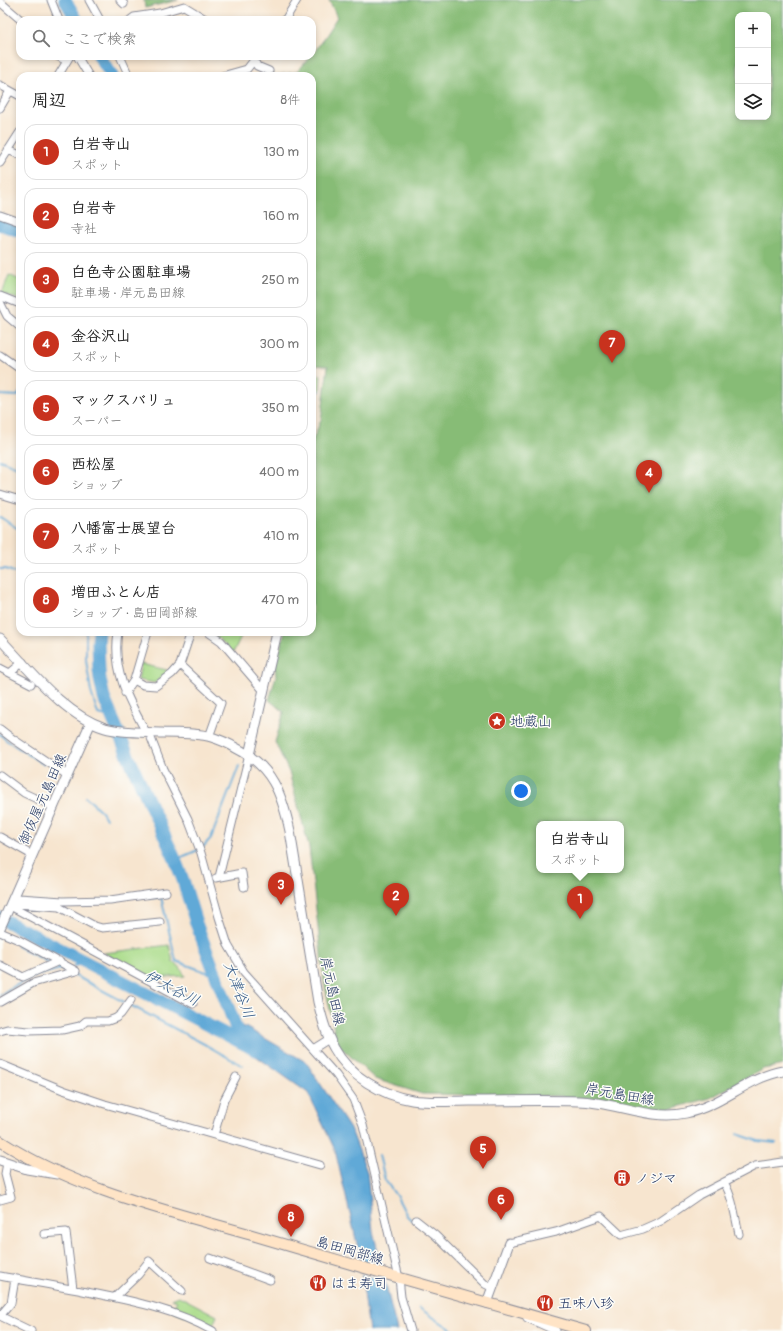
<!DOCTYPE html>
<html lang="ja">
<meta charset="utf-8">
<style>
:root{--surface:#fff;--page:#f6f6f6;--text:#222;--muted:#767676;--line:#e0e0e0;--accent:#c8321e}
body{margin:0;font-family:Pangolin,"Klee One",sans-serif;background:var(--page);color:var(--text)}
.controls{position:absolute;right:12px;top:12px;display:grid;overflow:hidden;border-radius:8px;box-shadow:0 2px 6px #0003}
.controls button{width:36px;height:36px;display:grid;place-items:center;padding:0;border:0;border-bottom:1px solid var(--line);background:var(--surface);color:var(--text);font:20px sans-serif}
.you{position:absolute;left:521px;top:791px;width:14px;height:14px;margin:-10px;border:3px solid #fff;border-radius:50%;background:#1a73e8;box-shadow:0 0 0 6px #1a73e833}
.badge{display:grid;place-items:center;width:26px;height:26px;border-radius:50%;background:var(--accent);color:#fff;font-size:13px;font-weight:700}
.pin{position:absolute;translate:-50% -33px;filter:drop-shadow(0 1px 2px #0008)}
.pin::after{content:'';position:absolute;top:21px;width:14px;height:12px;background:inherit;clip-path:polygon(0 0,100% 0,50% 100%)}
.popup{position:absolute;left:536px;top:821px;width:88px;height:52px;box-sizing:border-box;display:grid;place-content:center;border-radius:8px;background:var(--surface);filter:drop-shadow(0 1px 3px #0005);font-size:13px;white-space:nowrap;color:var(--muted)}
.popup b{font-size:15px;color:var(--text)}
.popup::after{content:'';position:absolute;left:50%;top:100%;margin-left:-8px;border:8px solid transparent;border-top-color:var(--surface)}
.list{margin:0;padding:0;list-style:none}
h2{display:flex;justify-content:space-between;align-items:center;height:52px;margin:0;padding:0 16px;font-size:17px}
h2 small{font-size:13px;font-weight:400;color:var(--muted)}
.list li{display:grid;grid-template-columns:26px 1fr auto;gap:12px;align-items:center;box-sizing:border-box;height:56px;margin:0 8px 8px;padding:0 8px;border:1px solid var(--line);border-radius:12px}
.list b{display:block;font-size:15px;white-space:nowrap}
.list p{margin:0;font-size:13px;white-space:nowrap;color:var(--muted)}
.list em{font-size:13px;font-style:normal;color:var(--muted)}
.icon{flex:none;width:22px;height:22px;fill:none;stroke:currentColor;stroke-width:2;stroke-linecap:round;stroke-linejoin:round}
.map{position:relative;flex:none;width:783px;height:1331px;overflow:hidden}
.search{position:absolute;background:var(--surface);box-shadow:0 2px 6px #0003;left:16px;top:16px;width:300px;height:44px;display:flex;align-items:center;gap:10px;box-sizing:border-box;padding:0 14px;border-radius:12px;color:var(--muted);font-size:15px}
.panel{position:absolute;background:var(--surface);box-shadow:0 2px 6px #0003;left:16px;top:72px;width:300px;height:564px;border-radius:12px}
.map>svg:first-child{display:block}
.green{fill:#aadc8a;stroke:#628674}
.forest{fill:#87bc76;stroke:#51766a;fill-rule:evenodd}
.water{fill:#60a9d7;stroke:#3e6c9a}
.pier{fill:#f7e5cf}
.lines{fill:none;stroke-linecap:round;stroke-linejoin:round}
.stream{stroke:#60a9d7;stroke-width:2}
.river{stroke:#60a9d7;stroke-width:13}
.minor-casing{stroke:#898a96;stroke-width:9}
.tertiary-casing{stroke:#898a96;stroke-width:11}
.secondary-casing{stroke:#898a96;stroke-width:12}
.minor{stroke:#fff;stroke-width:7}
.tertiary{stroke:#fff;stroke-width:9}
.secondary{stroke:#ffe4c6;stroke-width:10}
.labels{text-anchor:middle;stroke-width:3;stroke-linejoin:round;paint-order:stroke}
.poi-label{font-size:14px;fill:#1b2f5e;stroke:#fdfcf7;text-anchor:start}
.street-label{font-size:14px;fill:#1b2f5e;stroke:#fdfcf7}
.water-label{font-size:15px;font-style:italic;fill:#335a88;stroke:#fdfcf7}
</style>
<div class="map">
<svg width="783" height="1331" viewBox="0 0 783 1331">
<rect width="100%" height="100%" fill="#fdfcf7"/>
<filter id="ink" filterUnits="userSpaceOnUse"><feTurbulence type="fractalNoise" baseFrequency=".025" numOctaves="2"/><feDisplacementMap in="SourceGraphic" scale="8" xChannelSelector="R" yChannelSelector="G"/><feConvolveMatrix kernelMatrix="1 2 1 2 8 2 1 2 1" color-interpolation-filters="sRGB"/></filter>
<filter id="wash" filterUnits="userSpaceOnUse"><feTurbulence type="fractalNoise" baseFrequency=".012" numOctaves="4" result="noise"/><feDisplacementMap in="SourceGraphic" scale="16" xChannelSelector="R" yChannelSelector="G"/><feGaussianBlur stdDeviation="0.9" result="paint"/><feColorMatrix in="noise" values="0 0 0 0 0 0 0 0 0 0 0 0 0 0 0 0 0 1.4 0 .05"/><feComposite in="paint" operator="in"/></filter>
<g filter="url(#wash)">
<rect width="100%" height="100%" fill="#f7e5cf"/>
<path class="green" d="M9,275L20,280V300L2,293Z
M312,374L321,375L320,391H312Z
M215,632H243L233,653L214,634Z
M141,664L167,670L166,673L155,683L138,680Z
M169,945L173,962L180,967L185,976L150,978L104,953Z
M179,1296L217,1316L212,1327L160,1305L166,1302L174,1306L177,1301L172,1299Z"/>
<path class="forest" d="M144,0H178L145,8Z
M329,0H783V1065L763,1069L710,1098L663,1111L611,1101L560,1096L422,1094L375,1079L337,1044L324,981L309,847L289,772L275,742L284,712L269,700L276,676L275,667L285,632H312V442L321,420L328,366L312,365V76H271L297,72L311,56H312L337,17ZM738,15H768V117H738ZM539,824H621V870H539Z"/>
<path class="water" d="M235,1024L247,1028L306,1062L352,1132L367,1172L373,1231L397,1331H369L358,1248L335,1150L308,1093L253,1054L242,1042Z"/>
<path class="pier" d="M357,1260L384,1267L387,1282L359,1274Z"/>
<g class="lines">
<path class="stream" d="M312,392L320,391
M0,395L18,396L19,393L20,394
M0,460L20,468
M0,517L20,530
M0,569H6L18,574
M86,632V660L91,692L98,714L111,717
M0,734L6,740L43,764
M86,797L102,812L106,819
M202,848L211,838L239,766
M175,860L198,850
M150,898L161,897L176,961L217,976
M17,946L50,963
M56,966L66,971
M73,966L88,963
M72,974L126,1003
M0,995L9,989L37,975L61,969
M130,1005L206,1045L243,1066
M737,1134L758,1141L776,1143
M379,1155L385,1180L397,1197L407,1216L414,1221
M419,1308L454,1331"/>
<path class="river" d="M65,0L77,20
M99,56L112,76
M0,224L20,231
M99,632L98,642L99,670L100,679L104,698L129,758L174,857L183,880L196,923L241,1041
M0,918L256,1050"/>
</g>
</g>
<g filter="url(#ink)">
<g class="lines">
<g class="minor-casing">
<path id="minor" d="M51,0L59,20
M89,0L100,20
M120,0L124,4
M0,2L21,20
M130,20L134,17L160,13L184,6L207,20
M285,20L297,0
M57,56L67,61
M77,56L89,76
M120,56L129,76
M254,60L257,66L269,71
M58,76L70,56
M222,76L247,69L254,60L252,56
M0,85L20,96
M0,108L10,91
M8,150L20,155
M0,163L20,132
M0,215L20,222
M0,296L20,304
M0,302L7,316L20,327
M0,355L20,369
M0,494L20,500
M118,632C112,671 128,699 146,732
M208,632L221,641L263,690
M180,665L221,703L209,737
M0,668L31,684
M10,673L23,662
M134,680L148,632
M125,693L134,680L143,685L156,686L172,674L180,665L191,632
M0,729L13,739L67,775
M151,738L163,769L188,819L201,853L219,917L228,945L244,972L336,1075L353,1099L363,1125L399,1278L401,1297L411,1331
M0,775L24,793L54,807
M0,837L32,855
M219,877L249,755
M216,878L242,873L244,887
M14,896L19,898L63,901L110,900L166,892
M12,902L17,904L59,907L95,926L102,928L160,922
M10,906L193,1004
M0,932L19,940L76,971
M0,965L23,977L59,961
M0,1002L33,983L76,971
M0,1031L7,1029L29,1031L62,1030L80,1026L86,1021H108L116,1018L121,1014L131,1000
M313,1049L329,1039
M0,1064L63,1090L105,1104L320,1165
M214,1135L224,1100L236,1077
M724,1182C733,1198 735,1216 739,1234
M0,1200L11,1197L5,1174L7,1163
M416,1220L435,1235L485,1284L493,1288
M44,1234L66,1232L73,1289
M509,1243L556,1232L601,1216L621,1235L643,1229L661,1221L699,1195L755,1166L783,1162
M210,1258L270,1280
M0,1276C32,1282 65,1287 97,1294C137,1302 176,1310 213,1331
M115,1297L138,1275L149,1261L182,1291
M0,1316L11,1303L15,1279
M0,1316L31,1331
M527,1318L556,1331"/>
</g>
<g class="tertiary-casing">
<path id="tertiary" d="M0,639C30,670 64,715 105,728C122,733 145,732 163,733C178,733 193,733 208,736C218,739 228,743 236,748C272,766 282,794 290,831L318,1002C322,1018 326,1034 334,1048C349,1076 382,1095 412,1100C431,1103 451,1101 470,1101C506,1101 542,1100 579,1101C615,1102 650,1121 686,1113C721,1106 748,1077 783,1071
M249,755L277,632
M0,928L91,722
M0,1160L27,1169L57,1174
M487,1303L509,1243"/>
</g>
<g class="secondary-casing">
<path id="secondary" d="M0,1141C77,1190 165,1210 252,1235C363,1268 474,1299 586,1331"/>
</g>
<use href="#minor" class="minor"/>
<use href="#tertiary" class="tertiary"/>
<use href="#secondary" class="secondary"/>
</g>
</g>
<defs>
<g id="sight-disc" transform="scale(0.9)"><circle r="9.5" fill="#c8321e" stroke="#fdfcf7"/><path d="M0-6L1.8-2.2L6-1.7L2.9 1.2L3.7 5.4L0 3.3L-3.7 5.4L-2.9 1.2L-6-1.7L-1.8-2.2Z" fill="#fff"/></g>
<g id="building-disc" transform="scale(0.9)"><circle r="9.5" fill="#c8321e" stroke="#fdfcf7"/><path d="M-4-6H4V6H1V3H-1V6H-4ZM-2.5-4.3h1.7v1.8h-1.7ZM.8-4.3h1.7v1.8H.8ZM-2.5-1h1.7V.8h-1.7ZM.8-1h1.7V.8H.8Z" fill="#fff"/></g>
<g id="restaurant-disc" transform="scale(0.9)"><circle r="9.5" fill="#c8321e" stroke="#fdfcf7"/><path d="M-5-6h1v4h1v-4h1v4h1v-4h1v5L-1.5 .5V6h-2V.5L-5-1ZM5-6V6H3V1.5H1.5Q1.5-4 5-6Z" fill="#fff"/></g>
</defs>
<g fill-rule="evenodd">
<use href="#sight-disc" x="497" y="721"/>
<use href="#building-disc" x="622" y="1178"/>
<use href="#restaurant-disc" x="318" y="1283"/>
<use href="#restaurant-disc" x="545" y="1303"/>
</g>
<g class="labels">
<g class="poi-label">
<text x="510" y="726">地蔵山</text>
<text x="635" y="1183">ノジマ</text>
<text x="331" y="1288">はま寿司</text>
<text x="558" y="1308">五味八珍</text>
</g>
<g class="street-label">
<text transform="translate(42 799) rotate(-66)" y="5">御仮屋元島田線</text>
<text transform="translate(333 991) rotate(78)" y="5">岸元島田線</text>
<text transform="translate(620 1094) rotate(10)" y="5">岸元島田線</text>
<text transform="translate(350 1250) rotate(16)" y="5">島田岡部線</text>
</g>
<g class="water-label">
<text transform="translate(172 988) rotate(27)" y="5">伊太谷川</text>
<text transform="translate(239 990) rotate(69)" y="5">大津谷川</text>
</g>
</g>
</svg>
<div class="controls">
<button>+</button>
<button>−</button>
<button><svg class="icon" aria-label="layers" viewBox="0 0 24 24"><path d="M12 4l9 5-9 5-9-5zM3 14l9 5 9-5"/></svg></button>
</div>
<div class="you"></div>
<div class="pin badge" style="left:580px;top:919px">1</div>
<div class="popup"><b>白岩寺山</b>スポット</div>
<div class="pin badge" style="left:396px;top:916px">2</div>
<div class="pin badge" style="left:281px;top:905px">3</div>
<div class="pin badge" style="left:649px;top:493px">4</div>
<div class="pin badge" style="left:483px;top:1169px">5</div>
<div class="pin badge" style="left:501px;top:1220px">6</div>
<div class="pin badge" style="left:612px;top:363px">7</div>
<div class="pin badge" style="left:291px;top:1237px">8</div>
<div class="search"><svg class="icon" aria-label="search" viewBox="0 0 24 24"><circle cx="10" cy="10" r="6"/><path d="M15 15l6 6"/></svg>ここで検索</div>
<section class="panel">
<h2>周辺<small>8件</small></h2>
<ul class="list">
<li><span class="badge">1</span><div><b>白岩寺山</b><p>スポット</p></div><em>130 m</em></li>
<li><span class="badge">2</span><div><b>白岩寺</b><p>寺社</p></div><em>160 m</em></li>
<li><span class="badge">3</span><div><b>白色寺公園駐車場</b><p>駐車場 · 岸元島田線</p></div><em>250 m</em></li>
<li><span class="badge">4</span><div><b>金谷沢山</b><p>スポット</p></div><em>300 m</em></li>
<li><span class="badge">5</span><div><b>マックスバリュ</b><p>スーパー</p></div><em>350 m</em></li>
<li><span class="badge">6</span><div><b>西松屋</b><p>ショップ</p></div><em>400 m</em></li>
<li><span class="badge">7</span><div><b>八幡富士展望台</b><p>スポット</p></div><em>410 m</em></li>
<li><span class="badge">8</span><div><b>増田ふとん店</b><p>ショップ · 島田岡部線</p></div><em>470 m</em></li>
</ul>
</section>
</div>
